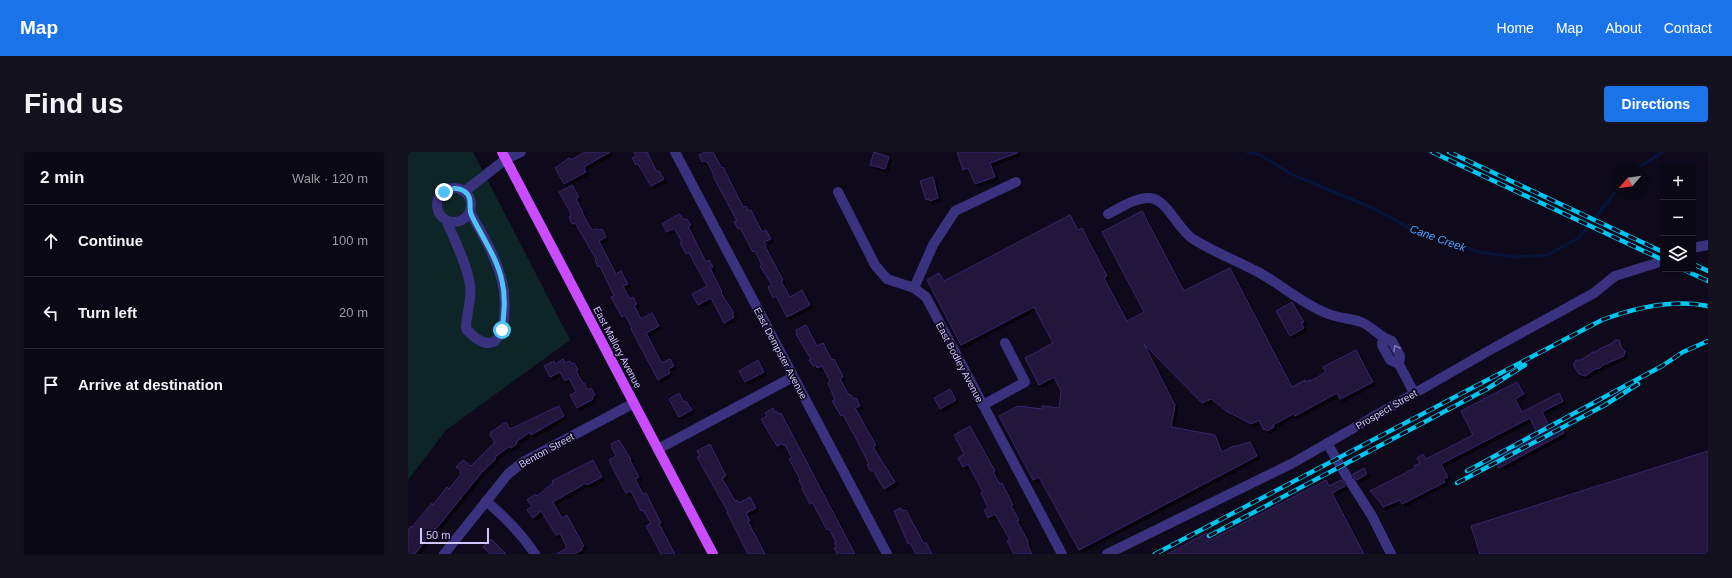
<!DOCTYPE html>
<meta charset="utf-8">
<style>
:root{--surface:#0a0815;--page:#13111e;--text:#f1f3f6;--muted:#999aa0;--line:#2a2934;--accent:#1a73e8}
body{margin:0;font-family:Helvetica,sans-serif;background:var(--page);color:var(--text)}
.controls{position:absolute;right:12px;top:12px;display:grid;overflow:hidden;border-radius:4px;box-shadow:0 1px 3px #0004}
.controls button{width:36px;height:36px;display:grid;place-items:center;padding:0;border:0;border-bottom:1px solid var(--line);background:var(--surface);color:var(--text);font:20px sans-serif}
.compass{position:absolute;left:1204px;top:12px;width:36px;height:36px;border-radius:50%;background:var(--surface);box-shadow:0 1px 3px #0004;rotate:241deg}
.scale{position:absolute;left:12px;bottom:10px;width:69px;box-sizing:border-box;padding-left:4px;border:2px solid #d0c5ff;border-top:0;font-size:11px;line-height:14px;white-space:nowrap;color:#d0c5ff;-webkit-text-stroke:3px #0e0a1c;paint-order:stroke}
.stop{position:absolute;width:12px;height:12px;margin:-9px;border:3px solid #4fc3f7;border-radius:50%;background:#fff}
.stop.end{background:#4fc3f7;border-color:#fff;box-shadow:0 1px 4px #0008}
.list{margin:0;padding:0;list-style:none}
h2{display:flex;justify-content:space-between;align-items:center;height:52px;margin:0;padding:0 16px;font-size:17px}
h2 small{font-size:13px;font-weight:400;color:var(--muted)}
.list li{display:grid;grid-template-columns:26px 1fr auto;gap:12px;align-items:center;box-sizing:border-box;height:72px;padding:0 16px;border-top:1px solid var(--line)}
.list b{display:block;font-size:15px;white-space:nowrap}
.list em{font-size:13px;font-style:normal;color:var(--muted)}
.icon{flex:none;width:22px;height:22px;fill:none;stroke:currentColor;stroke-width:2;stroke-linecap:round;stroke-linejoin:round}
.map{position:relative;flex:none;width:1300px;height:402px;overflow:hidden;border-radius:4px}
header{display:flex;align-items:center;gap:24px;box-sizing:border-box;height:56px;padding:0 20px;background:var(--accent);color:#fff}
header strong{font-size:19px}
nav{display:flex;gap:22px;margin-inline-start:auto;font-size:14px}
.intro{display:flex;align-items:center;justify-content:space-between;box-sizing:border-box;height:96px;padding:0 24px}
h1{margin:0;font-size:28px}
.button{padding:10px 18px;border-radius:4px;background:var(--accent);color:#fff;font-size:14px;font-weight:700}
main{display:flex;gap:24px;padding:0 24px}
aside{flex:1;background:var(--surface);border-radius:4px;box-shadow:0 1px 3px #0004}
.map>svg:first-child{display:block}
.green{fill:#0d2526}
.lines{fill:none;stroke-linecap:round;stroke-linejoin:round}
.stream{stroke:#05143a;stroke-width:3}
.building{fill:#20153e;stroke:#39256c;filter:url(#shadow)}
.minor{stroke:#3a317f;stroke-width:10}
.major{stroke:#ca4cff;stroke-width:10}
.rail-casing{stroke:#00c5f0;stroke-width:4.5}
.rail{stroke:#0e0a1c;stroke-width:3;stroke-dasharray:9;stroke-linecap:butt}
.oneway{stroke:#7e74b9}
.route{stroke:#4fc3f7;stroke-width:5}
.labels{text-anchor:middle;stroke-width:3.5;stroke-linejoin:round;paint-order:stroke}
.street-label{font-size:10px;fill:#d0c5ff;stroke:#0e0a1c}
.water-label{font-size:11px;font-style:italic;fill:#53a2ff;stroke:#0e0a1c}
</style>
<header>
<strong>Map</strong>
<nav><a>Home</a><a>Map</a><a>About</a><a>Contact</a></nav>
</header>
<div class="intro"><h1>Find us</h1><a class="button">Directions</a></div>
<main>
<aside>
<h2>2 min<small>Walk · 120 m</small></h2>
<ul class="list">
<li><svg class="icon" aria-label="ahead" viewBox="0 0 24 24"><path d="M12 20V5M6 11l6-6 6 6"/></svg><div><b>Continue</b></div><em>100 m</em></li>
<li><svg class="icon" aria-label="left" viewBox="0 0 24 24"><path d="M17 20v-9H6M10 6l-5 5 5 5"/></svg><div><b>Turn left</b></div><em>20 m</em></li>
<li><svg class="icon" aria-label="arrive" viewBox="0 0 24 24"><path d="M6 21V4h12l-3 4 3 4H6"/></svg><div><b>Arrive at destination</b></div></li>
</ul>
</aside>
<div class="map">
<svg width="1300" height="402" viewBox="0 0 1300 402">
<defs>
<filter id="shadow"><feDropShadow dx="3" dy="3" stdDeviation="0" flood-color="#0009"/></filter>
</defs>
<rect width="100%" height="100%" fill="#0e0a1c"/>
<path class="green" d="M0,0H65L162,188L38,278L0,328Z"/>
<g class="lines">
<path class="stream" d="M839,0L852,3L883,22L969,58L1009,80L1071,100L1107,105L1139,103L1171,86L1210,37
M1226,18L1255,0"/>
</g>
<path class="building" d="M177,0H202L176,15L178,20L156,32L147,16L161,6V7H165Z
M226,0H239L249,20L251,19L256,27L243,34L230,12L228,13L224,6L228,4Z
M297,0H305L314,16L315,15L335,55L338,54L341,59L343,58L354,80L358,78L363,87L356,90L358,93L357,94L375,128L373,129L382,145L394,138L402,153L379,165L368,144L365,146L360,135L364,133L352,114L354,113L347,99L345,100L332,76L330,77L326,70L329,69L305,24H306L300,11L297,9L294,10L291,3Z
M466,0L481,5L477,17L462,13Z
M549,0H609V1L582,11L587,25L567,32L560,16L555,18Z
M525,25L530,46L522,49L521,47L518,48L512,29Z
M164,33L171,45L168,47L175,60H174L184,78L187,77L191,78L194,77L198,85L191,89L208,122L213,119L220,132L215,134L222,147L225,145L229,152L226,153L233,167L244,161L251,174L238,181L254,211L262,207L266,214L260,217L262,221L253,226L250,228L223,177L224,176L217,163L214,165L203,145L206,144L192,114L190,115L187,108L188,107L167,71L164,72L161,65L163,64L162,60L151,40Z
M734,59L776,139L822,116L884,235L897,228L898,230L902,228L903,229L918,220L915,215L948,198L965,230L932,247L929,241L887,264L885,262L865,273L866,275L859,279L857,277L856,278L851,268L843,272L820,260L803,247L794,251L736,192L767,253L763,275L807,283L814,300L824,295L842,290L849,304L671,398L631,325L625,328L591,264L610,254L634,257V254H636L651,256L653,239L646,225L631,233L617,206L645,191L626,155L553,193L519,128L531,121L536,129L662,63L670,78L674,76L699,124L696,126L719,169L736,160L694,80Z
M271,62L277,68L279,67L283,73L280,74L298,110L301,108L305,115L302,116L314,140L313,141L326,161L324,162L326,165L316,171L303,146L290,153L284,142L299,134L281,101L278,102L272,91L274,90L266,76L259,80L254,72Z
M884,150L896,170L893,171L896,176L882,184L868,159Z
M398,173L409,194L415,191L424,208L426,207L434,222L435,225L432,227L441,243H443L446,247L448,246L452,254L447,256L468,293L465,295L487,330L476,337L465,318L463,319L459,313L461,312L450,290L435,263L433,264L424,249L427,248L420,231L422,229L414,214L409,216L408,213L405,214L401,208L403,207L388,182H389L388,178Z
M1207,188H1211L1212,190L1213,195L1217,199L1216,204L1195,213L1192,216L1187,217L1177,224L1171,222L1166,214V211L1168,208H1173L1185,200H1188L1191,197L1203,192Z
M155,207L157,211L162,209L164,212L166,211L170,218L168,219L175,231H176L180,238L183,236L187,243L184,245L185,247L169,256L162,243L168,240L161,226L157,229L152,220L142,225L136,214L146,209L147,212Z
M350,208L356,220L337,230L331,219Z
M1109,230L1116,242L1107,247L1114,260L1151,241L1155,249L1134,260L1141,273L1150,268L1156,281L1091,316L1084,303L1128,279L1122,266L1033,312L1040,325L1035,327L1037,330L994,352L992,348L975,355L972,350L962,339L1007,316L1006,314L1012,311L1009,306L1015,302L1018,307L1065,283L1053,259Z
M542,237L548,248L532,257L526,246Z
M271,241L276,250L278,249L284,258L271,265L261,247Z
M151,254L156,264L123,283L122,280L108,290L109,292L103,296L102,294L88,304L87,308L74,320L28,377L27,376L7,402H0V378L3,374L4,375L24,351L25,353L39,335L41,337L53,322L52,320L53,319L48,315L55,308L63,314L87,290L82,283L83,280L98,270L102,277Z
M365,256L367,260L369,259L370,262L373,261L447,402H429L426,396L429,395L426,391L428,390L421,377L419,378L404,350L402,352L394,337L395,336L391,328L392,327L381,307L384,306L377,293L376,294L374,292L369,294L357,274L353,267L359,264L357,261Z
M562,274L587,319L585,320L592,332L594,331L605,353L603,354L611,368L609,369L620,389V394L624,402H606L599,389L602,388L587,362L580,366L576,358L580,356L573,341L575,340L560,312L555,315L550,306L556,302L546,283Z
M211,288L223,307L222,308L231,325L227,327L235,342L238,341L253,371L251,372L267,402H253L238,374L243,371L235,358L233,359L223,339L218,341L210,326L201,308L208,304L203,295L204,294L203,292Z
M302,292L318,324L314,326L327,349L329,348L331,351L342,345L348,356L338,361L342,369L340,370L357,402H340L319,360H320L289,305L292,304L289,299Z
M1300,299V402H1072L1063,374Z
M185,308L194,325L179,333L178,331L145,350L154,366L159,363L176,394L173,396L174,398L166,402H148L159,396L152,381L148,383L133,359L125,366L119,358L124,354L119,348L127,342L129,344L145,331L144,329Z
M956,316L959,322L949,328L945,325V322Z
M918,328L921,334L933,328L937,331V334L924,341L956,402H759L799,381L803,388Z
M493,356L495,359L498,358L516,392L518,390L524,402H508L502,391L500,392L486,359Z
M83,387L98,402H82L75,395Z"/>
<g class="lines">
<path class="minor" d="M267,0L479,402
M29 53a17 17 0 1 1 34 0a17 17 0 1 1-34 0Z
M57,39L98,7L113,0
M430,40L467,113L479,127L506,136L518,145L654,402
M700,62C712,56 728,45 742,46C759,47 771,79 785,87C806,100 829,109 850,120C874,133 893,151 918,161C929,166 942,166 953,170C965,175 971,185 984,189L992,204L991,212L1006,241
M38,68C46,87 59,112 62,133C64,148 58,162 58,177C97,219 101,156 94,129C88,105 74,81 62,60
M1285,96L1300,93
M506,136L525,93L547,59L608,30
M975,186L974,193L982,208L991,212
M575,253L617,230L597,191
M919,291L939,325
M250,297L385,225
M943,331L964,364L983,402
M78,349C97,365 113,381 127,402
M36,402L100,322L115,310L226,251
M699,402L883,312L1082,198L1186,141L1207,124L1255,109"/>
<path class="major" d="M94,0L305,402"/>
<g class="rail-casing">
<path id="rail" d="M1024,0L1255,108
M1041,0L1255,100
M1285,112L1300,119
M1274,117L1300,129
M1059,319L1254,214L1275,200L1300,189
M1049,331L1197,253L1230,232
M801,384L1079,237L1117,213
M747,402L1194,168C1226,156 1265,147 1300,154"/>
</g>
<use href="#rail" class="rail"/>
</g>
<defs><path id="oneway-chevron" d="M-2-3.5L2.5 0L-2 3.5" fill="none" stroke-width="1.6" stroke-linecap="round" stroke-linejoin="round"/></defs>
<use class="oneway" href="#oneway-chevron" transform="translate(988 196) rotate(-119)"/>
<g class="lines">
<path class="route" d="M36,40C42,36 50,35 56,39C66,46 60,55 63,62C73,84 89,105 94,129C98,146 96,162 94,178"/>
</g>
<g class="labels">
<g class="street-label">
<text transform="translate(210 195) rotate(62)" y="4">East Mallory Avenue</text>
<text transform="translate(373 201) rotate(62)" y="4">East Dempster Avenue</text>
<text transform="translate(552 210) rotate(62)" y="4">East Bodley Avenue</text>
<text transform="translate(978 257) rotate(-30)" y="4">Prospect Street</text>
<text transform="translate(138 298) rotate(-29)" y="4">Benton Street</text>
</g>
<g class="water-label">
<text transform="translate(1030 86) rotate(20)" y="4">Cane Creek</text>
</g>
</g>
</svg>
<div class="controls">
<button>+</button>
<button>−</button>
<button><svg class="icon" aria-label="layers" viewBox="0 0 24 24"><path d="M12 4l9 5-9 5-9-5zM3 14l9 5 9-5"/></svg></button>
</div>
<svg class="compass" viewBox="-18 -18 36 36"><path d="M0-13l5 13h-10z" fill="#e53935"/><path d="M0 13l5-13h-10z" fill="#999aa0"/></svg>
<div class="scale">50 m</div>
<div class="stop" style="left:94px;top:178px"></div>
<div class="stop end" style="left:36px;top:40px"></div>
</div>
</main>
